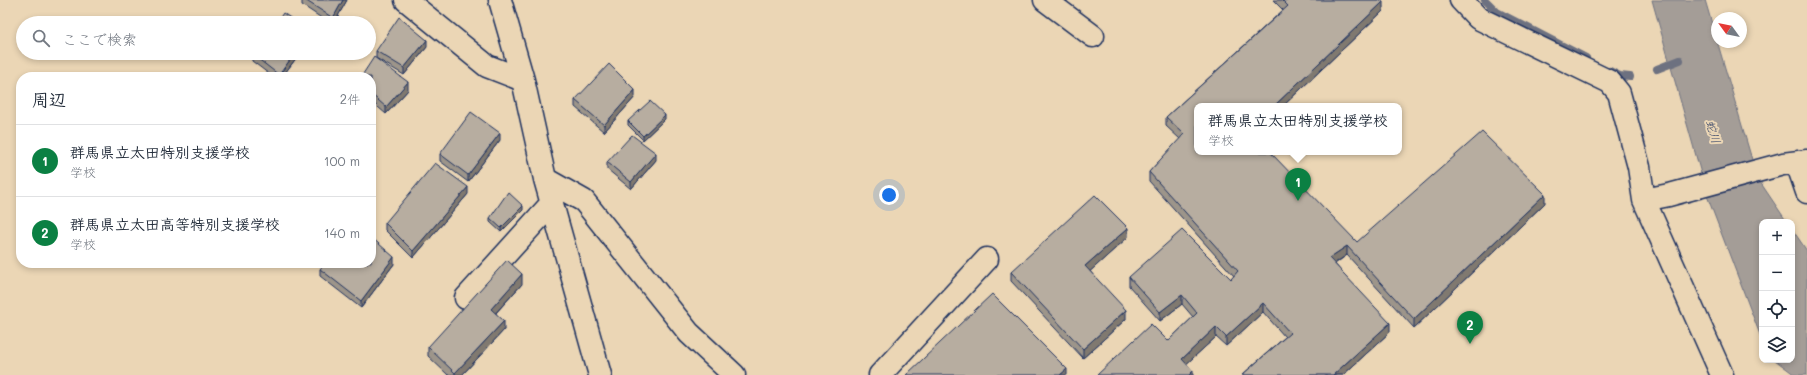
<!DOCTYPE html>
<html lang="ja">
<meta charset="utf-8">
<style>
:root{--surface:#fff;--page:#f6f6f7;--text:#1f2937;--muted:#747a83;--line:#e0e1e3;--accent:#0b8043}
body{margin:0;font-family:Mali,"Klee One",sans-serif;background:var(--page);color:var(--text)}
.controls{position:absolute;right:12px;bottom:12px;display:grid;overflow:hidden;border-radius:8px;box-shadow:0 2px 6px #0003}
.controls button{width:36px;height:36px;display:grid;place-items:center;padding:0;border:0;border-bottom:1px solid var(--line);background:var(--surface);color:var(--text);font:20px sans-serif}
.compass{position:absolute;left:1711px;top:12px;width:36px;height:36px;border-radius:50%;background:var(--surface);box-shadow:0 2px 6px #0003;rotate:303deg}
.you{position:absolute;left:889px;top:195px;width:14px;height:14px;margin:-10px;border:3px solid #fff;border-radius:50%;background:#1a73e8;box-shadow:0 0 0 6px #1a73e833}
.badge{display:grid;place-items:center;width:26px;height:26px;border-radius:50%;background:var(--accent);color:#fff;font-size:13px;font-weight:700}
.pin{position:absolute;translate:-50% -33px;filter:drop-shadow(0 1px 2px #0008)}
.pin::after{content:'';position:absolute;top:21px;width:14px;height:12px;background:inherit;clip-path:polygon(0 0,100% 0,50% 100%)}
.popup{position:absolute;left:1194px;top:103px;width:208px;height:52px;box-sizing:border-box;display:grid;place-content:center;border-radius:8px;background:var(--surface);filter:drop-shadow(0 1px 3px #0005);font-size:13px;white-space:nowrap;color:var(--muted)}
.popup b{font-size:15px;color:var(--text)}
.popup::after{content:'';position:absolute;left:50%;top:100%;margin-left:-8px;border:8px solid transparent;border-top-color:var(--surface)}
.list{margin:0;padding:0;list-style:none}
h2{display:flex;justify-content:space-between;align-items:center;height:52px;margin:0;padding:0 16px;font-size:17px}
h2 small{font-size:13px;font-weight:400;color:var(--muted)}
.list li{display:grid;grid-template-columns:26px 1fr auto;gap:12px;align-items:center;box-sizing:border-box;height:72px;padding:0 16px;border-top:1px solid var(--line)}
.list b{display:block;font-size:15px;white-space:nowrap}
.list p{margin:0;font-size:13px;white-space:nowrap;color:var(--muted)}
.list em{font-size:13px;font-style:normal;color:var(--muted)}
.icon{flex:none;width:22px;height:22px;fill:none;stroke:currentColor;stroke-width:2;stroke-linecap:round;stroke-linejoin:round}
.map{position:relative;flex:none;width:1807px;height:375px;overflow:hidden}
.search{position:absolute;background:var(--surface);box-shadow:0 2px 6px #0003;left:16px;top:16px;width:360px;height:44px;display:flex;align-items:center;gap:10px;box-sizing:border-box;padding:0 14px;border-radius:22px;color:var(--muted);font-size:15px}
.panel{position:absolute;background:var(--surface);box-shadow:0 2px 6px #0003;left:16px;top:72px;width:360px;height:196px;border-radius:16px}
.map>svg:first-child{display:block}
.water{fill:#a49d97;stroke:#6d7180}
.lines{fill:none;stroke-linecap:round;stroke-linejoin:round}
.stream{stroke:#6d7180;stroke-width:8}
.minor-casing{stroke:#1b2f5e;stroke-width:25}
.minor{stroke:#ebd6b5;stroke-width:22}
.wall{fill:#9d958a;stroke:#1b2f5e}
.shaded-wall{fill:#807970;stroke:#1b2f5e}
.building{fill:#b7ada0;stroke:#1b2f5e}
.labels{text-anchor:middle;stroke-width:4;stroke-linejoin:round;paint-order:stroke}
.water-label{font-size:12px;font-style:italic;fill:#364569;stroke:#ebd6b5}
</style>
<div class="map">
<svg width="1807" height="375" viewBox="0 0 1807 375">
<rect width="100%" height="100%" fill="#ebd6b5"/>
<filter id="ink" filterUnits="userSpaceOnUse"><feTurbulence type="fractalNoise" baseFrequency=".025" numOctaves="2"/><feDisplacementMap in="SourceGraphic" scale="8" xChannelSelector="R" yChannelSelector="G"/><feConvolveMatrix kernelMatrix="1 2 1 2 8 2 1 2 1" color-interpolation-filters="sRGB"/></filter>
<g filter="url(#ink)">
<path class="water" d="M1652,0H1705L1753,163L1702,177Z
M1756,176L1787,222H1762V340L1706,193Z
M1792,229L1807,251V375H1795L1775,360H1792Z"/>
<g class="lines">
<path class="stream" d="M1485,0L1497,12L1586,58
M1657,69L1680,60
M1610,71L1620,76L1630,77"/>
<g class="minor-casing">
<path id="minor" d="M406,0L487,66L523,80
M500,0L523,80L545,179L600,375
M1045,0L1093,36
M1461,0L1478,18L1610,82L1619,93L1639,167L1644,200L1722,375
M1797,163L1807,192
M545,179L584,201L689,333L734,375
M1644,200L1669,195L1783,164L1807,161
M466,298L552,203
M880,375L987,259"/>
</g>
<use href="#minor" class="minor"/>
</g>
<path class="wall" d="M302,0H347L334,23H329L302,5Z
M1273,0H1382L1383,11L1283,106H1197L1357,242L1545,203L1414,328L1347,255L1335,264L1390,332L1343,375H1242L1285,337L1263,312L1226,346L1216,337L1186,364L1193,375L1168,341L1193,317L1182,304L1160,321L1129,286V277L1231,279L1234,276L1149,181V172L1180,139L1166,126V117L1283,10Z
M427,47L404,75L376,58V51Z
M253,53H300L282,77H273L252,61V54Z
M371,77L408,90L386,114L371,101Z
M635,97L604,132L575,107V100Z
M665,119L643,140L628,125V121Z
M500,140L468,182L440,161V154Z
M656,160L631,189L607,169V162Z
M468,194L413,258L385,230V223Z
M523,210L501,232L490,222V218Z
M1128,237L1090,271L1126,319L1083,358L1011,281V272Z
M394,264L361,308L320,276V269Z
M522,284L496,313L504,330L462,375H448L428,356V347Z"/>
<path class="shaded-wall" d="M343,0H347L334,23H333V18Z
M1383,2V11L1283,106H1274Z
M427,40V47L404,75V68Z
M295,53H300L282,77H279V75Z
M408,82V90L386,114V107Z
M635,90V97L604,132V125Z
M372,109V116L371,118V110Z
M665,115V119L643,140V136Z
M500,133V140L468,182V175Z
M656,153V160L631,189V182Z
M468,187V194L413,258V251Z
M1545,194V203L1414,328V319Z
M523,206V210L501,232V228Z
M1128,228V237L1085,276V266Z
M1347,246V255L1329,267V258Z
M394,257V264L361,308V301Z
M522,274V284L491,318V309Z
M1182,295V304L1160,321V312Z
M1263,303V312L1226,346V337Z
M1126,310V319L1083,358V349Z
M504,321V330L462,375H455V373Z
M1390,323V332L1343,375H1333Z
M1216,327V337L1182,368V359Z
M1067,369V375H1060Z
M1193,371V375H1189Z"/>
<path class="building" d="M305,0H343L333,18Z
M1282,0H1382L1383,2L1274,106H1197V152H1270L1357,242L1482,132L1545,194L1414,319L1347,246L1329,258L1390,323L1333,375H1242L1290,333L1263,303L1226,337L1216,327L1182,359L1193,371L1189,375H1097L1151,324L1168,341L1197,313L1182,295L1160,312L1129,277L1182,230L1231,279L1238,271L1149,172L1184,134L1166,117L1288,6Z
M283,13L298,23H276Z
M399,17L427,40L404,68L376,51Z
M253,53H295L279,75L252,54Z
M374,57L408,82L386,107L371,94V77H361Z
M609,64L635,90L604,125L575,100Z
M650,101L665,115L643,136L628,121Z
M471,112L500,133L468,175L440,154Z
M632,135L656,153L631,182L607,162Z
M435,163L468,187L413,251L385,223Z
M508,192L523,206L501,228L490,218Z
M1095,195L1128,228L1085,266L1126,310L1083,349L1011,272Z
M371,237L394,257L361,301L320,269L325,263H371Z
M507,260L522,274L491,309L504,321L455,373L428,347Z
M992,294L1067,369L1060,375H906Z"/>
</g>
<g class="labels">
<g class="water-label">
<text transform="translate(1713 132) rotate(74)" y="4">蛇川</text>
</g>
</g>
</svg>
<div class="controls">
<button>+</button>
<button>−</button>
<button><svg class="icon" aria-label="locate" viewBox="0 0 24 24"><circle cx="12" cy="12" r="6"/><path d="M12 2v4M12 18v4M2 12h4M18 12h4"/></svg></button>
<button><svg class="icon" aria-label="layers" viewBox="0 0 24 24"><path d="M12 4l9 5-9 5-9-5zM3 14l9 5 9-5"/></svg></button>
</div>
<svg class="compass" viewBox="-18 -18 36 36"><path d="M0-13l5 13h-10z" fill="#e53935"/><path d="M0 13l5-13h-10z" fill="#747a83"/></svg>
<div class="you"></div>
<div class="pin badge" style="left:1298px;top:201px">1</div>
<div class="popup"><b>群馬県立太田特別支援学校</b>学校</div>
<div class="pin badge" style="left:1470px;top:344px">2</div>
<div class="search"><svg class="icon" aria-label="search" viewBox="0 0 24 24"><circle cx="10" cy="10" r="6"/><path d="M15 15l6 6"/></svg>ここで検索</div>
<section class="panel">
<h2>周辺<small>2件</small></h2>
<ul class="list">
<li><span class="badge">1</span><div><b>群馬県立太田特別支援学校</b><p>学校</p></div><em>100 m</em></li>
<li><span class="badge">2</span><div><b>群馬県立太田高等特別支援学校</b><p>学校</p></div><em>140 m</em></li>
</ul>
</section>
</div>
